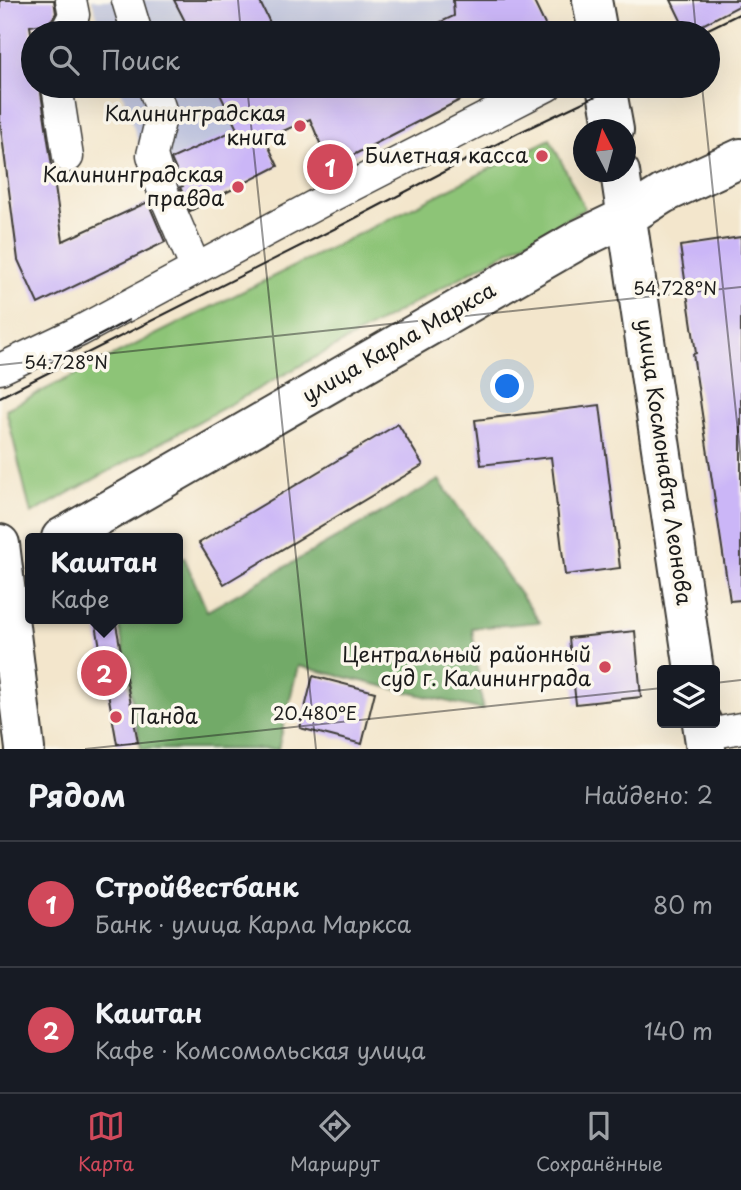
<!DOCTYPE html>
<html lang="ru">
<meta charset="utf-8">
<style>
:root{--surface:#171b24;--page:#20242c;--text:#f1f3f6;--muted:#9ea1a6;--line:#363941;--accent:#d1495b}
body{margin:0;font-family:"Playpen Sans",sans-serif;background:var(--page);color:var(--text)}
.controls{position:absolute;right:21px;bottom:21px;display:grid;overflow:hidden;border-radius:7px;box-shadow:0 7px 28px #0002}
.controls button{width:63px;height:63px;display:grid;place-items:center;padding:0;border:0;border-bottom:2px solid var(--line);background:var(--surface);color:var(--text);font:35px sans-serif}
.compass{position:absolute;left:573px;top:119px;width:63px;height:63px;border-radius:50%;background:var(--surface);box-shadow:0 7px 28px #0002;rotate:354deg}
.you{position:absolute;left:508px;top:387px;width:24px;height:24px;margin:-18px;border:5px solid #fff;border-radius:50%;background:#1a73e8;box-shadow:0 0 0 10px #1a73e833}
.badge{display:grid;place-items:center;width:46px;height:46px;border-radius:50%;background:var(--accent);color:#fff;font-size:23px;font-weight:700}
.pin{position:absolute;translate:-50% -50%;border:4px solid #fff;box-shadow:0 2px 7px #0006}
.popup{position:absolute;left:25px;top:533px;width:158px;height:91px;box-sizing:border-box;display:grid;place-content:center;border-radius:7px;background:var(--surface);filter:drop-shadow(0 2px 5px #0005);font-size:23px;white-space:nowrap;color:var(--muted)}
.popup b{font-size:26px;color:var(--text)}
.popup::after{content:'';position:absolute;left:50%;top:100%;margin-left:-14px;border:14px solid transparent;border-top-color:var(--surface)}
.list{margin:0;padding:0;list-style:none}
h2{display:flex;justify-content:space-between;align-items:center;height:91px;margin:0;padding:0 28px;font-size:30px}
h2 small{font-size:23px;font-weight:400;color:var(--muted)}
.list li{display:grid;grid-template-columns:46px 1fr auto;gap:21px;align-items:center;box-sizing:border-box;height:126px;padding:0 28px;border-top:2px solid var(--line)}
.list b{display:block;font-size:26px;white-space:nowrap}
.list p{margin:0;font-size:23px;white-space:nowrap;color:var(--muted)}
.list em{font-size:23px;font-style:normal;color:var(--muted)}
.icon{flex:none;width:38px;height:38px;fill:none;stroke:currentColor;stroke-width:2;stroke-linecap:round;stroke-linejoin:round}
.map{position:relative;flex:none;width:741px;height:749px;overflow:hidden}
.search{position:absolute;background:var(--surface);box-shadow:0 7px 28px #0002;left:21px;right:21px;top:21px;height:77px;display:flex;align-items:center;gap:18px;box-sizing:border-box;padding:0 24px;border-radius:38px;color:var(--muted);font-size:26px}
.sheet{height:343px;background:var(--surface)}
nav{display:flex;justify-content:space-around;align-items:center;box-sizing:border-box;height:98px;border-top:2px solid var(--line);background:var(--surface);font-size:19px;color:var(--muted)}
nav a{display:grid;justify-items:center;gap:4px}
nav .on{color:var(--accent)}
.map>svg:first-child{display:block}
.industrial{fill:#bec3dd}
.green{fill:#8dc477;stroke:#54704a;stroke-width:2}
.forest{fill:#72aa68;stroke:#476342;stroke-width:2}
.building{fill:#cbb6f7}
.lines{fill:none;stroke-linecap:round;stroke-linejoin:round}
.minor-casing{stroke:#3c3a36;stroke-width:33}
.major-casing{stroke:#3c3a36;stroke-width:42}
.minor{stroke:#fff;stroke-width:30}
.major{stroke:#fff;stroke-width:38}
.tram{stroke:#1c1c1c;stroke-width:2}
.ticks{fill:none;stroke:#1c1c1c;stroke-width:2;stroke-opacity:0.45}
.poi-dot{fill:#d1495b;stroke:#fbf7ec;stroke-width:2.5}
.labels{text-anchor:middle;stroke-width:7;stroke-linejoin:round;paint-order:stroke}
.poi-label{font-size:21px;fill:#1c1c1c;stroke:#fbf7ec;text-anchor:end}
.street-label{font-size:21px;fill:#1c1c1c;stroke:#fbf7ec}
.ticks-label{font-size:18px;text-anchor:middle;fill:#1c1c1c;stroke:#fbf7ec;stroke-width:7;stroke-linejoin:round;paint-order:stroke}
</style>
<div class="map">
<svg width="741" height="749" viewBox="0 0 741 749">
<rect width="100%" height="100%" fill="#fbf7ec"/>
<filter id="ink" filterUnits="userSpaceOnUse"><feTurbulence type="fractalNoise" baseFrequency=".0143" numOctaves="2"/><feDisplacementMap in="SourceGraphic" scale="14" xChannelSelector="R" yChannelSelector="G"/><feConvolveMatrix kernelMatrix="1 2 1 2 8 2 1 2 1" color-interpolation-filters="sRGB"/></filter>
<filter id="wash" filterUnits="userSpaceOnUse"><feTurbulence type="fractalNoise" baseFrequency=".00686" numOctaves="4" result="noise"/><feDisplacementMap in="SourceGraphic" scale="28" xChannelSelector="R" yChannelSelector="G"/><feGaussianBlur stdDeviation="1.57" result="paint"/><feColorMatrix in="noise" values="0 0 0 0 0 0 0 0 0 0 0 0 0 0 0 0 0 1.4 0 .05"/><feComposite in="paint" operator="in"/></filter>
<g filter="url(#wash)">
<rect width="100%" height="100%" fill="#f3e6cc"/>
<path class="industrial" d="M92,0H533L549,33H103Z
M120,86H487L330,167L310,120L265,139L278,166L194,209L147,169Z"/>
<path class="green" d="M550,139L585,209L31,514L6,409Z"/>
<path class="forest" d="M439,480L540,622L472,628L483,710L298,666L278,749H141L118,619H178V560L184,557L207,611Z"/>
<g id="blocks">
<path class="building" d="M0,0H54L56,13L53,18L48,23L30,26L33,44V86H40L63,241L148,202L165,242L38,304L18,260L0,121Z
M174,0H259L275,33H191Z
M453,0H533L549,33H417L454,16Z
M671,0H741V5L687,33Z
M216,86H487L330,167L310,119L265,139L278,166L190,211L180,187L183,186L171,159L237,129Z
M741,237V600L730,601L693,354L696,353L680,246Z
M600,405L620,568L565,575L551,457L481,465L475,420Z
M398,424L423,465L224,584L199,543Z
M95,619H115L138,742L117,744Z
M635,631L641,697L576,704L569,638Z
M313,676L375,692L362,744L300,728Z"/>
</g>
</g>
<g filter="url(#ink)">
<use href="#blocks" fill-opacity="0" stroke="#3c3a36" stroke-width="2"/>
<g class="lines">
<g class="minor-casing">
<path id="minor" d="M127,0L137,33
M62,33H65L74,15L71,0
M57,86L68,157
M153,86L162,113L152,155L163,192L196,269
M0,369L80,331L332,196L547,86
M704,735L741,728"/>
</g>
<g class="major-casing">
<path id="major" d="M592,0L598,33
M606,86L614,130
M620,172L694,670
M61,538L580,239L628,216L663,194L741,158
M0,544L25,749
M702,723L706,749"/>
</g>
<use href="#minor" class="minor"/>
<use href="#major" class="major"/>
<path class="tram" d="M700,33L741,13
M64,354L129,320
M0,397L344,224L518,133L617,86"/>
</g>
</g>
<path class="ticks" d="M238,0L241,33M693,0L696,33M247,86L316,749M702,86L741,461M0,365L741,287M715,683L741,680M85,749L662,688"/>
<g class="poi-dot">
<circle cx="300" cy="126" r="7"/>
<circle cx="542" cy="156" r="7"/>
<circle cx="238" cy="187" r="7"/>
<circle cx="605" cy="667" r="7"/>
<circle cx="116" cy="717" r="7"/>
</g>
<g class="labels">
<g class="poi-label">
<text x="286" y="121">Калининградская<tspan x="286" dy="24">книга</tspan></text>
<text x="528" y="163">Билетная касса</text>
<text x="224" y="182">Калининградская<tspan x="224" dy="24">правда</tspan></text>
<text x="591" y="662">Центральный районный<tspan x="591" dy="24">суд г. Калининграда</tspan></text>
<text x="130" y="724" text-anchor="start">Панда</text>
</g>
<g class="street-label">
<text transform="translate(399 343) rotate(-30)" y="7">улица Карла Маркса</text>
<text transform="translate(664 462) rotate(82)" y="7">улица Космонавта Леонова</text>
</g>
</g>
<g class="ticks-label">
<text x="675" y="295">54.728°N</text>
<text x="66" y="369">54.728°N</text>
<text x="315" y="720">20.480°E</text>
</g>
</svg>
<div class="controls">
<button><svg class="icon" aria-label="layers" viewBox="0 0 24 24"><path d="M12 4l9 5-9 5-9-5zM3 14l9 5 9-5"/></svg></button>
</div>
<svg class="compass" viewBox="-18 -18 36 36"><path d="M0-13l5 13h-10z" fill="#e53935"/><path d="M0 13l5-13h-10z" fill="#9ea1a6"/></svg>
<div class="you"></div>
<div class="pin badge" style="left:330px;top:167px">1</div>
<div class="pin badge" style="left:104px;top:673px">2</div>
<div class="popup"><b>Каштан</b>Кафе</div>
<div class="search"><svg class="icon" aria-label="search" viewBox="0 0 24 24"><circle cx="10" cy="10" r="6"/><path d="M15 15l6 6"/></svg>Поиск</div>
</div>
<section class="sheet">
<h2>Рядом<small>Найдено: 2</small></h2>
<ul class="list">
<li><span class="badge">1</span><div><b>Стройвестбанк</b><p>Банк · улица Карла Маркса</p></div><em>80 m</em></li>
<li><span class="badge">2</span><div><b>Каштан</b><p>Кафе · Комсомольская улица</p></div><em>140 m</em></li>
</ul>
</section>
<nav>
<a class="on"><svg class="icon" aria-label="map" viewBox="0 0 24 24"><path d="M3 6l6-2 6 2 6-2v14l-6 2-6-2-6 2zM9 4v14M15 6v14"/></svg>Карта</a>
<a><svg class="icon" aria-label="directions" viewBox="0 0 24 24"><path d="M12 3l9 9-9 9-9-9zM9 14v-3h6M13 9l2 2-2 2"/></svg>Маршрут</a>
<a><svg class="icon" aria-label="saved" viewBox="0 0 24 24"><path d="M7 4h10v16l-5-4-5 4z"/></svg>Сохранённые</a>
</nav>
